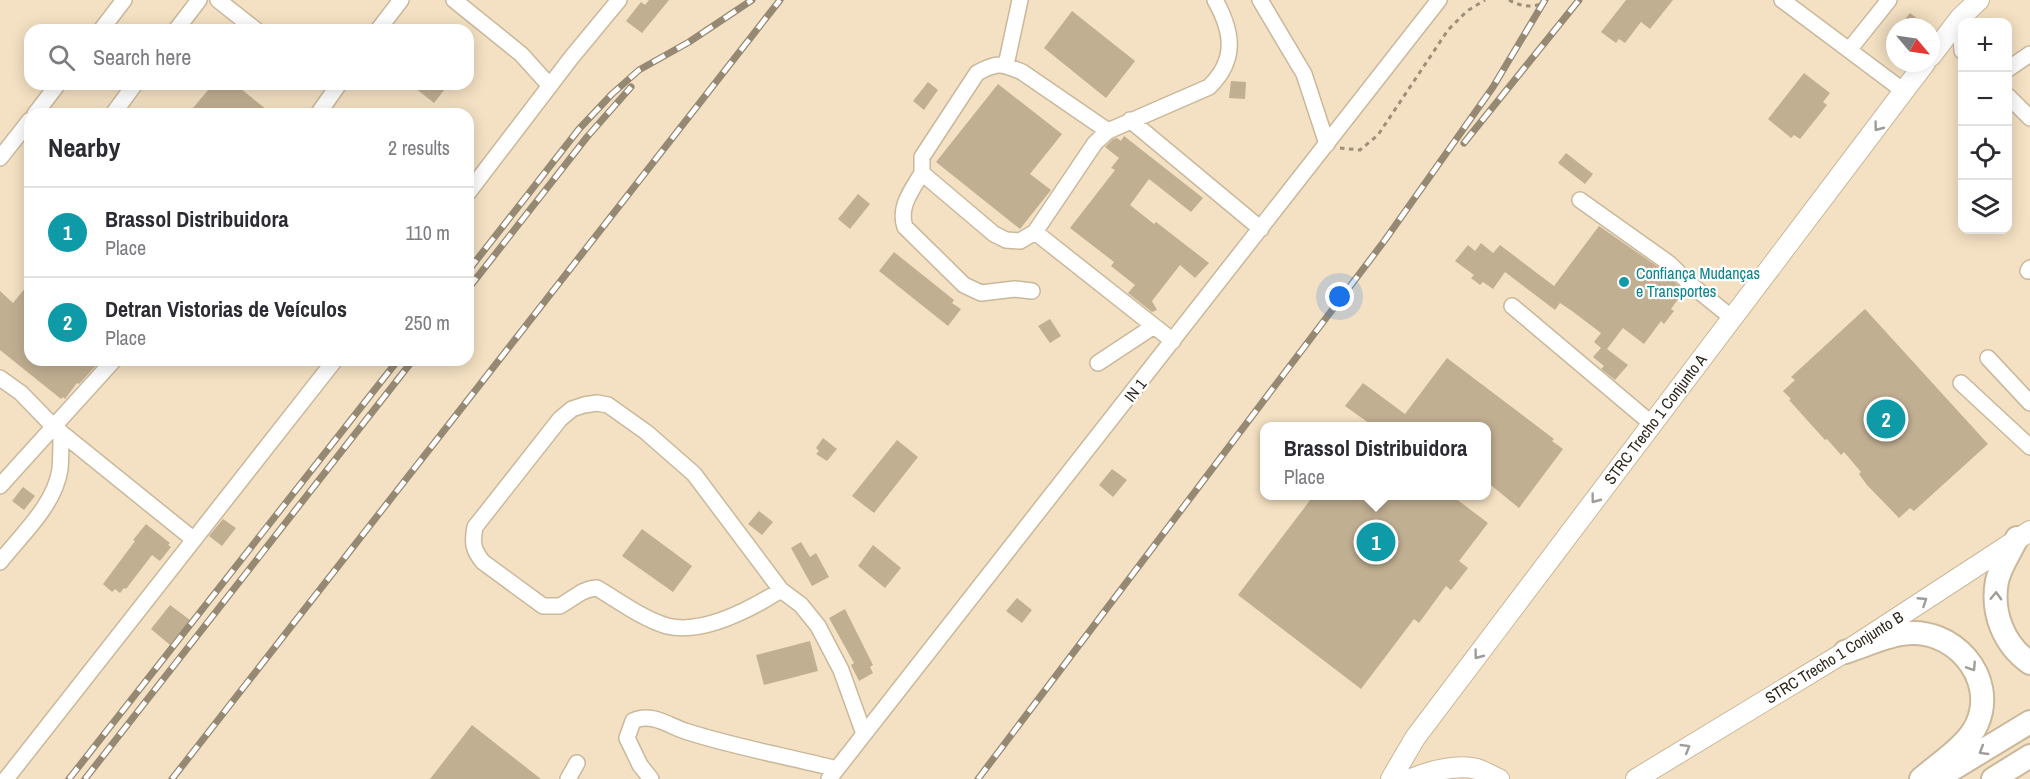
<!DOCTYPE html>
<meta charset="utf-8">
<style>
:root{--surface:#fff;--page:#f7f7f7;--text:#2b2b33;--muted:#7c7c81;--line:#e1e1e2;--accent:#2563eb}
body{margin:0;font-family:"Archivo Narrow",sans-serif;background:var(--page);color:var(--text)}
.controls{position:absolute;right:18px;top:18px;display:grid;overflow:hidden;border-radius:12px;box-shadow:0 3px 15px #0003}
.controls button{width:54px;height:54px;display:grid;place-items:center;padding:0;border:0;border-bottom:2px solid var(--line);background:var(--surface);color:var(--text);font:30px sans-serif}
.compass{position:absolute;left:1886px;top:18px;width:54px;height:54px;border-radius:50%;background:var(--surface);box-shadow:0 3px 15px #0003;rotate:119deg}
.you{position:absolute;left:1340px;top:297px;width:21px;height:21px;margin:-15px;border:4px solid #fff;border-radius:50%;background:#1a73e8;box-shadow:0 0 0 9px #1a73e833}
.badge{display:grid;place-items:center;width:39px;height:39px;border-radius:50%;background:var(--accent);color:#fff;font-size:20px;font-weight:700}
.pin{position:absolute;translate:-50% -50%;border:3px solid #fff;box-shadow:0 2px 6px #0006}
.popup{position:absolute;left:1260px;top:422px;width:231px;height:78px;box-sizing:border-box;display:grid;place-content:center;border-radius:12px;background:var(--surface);filter:drop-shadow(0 2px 4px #0005);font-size:20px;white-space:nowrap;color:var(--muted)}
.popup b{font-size:22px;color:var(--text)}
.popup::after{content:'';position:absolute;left:50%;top:100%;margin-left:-12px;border:12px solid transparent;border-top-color:var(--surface)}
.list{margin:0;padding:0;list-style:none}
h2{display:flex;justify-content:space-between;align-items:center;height:78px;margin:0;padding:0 24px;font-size:26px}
h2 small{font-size:20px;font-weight:400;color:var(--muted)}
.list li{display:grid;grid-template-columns:39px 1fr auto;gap:18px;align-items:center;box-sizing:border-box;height:90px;padding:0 24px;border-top:2px solid var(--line)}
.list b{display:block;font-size:22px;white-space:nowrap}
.list p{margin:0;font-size:20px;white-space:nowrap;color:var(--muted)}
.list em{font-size:20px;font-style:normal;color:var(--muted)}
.icon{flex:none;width:33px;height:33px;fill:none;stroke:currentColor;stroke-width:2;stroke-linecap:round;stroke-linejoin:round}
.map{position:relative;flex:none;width:2030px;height:779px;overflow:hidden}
.search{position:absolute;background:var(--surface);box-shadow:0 3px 15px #0003;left:24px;top:24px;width:450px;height:66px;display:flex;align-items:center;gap:15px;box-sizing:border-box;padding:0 21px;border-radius:18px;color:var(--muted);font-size:22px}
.panel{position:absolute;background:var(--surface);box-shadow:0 3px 15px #0003;left:24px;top:108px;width:450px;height:258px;border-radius:18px}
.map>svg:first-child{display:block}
.building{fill:#c1af92}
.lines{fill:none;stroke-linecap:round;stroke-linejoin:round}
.minor-casing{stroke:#cab89b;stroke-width:18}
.major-casing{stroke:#cab89b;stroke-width:22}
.highway-casing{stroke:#cab89b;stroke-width:26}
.path{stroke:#9d8f79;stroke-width:3;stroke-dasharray:4.5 4.5;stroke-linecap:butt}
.minor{stroke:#fff;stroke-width:15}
.major{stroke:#fff;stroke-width:20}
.highway{stroke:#fff;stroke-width:22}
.rail-casing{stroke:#968974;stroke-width:7}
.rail{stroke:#fff;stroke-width:4.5;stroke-dasharray:14;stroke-linecap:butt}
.oneway{stroke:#a09d98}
.culture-dot{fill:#0f9aa8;stroke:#fff;stroke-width:2}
.labels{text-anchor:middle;stroke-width:4.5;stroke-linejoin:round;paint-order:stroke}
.culture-label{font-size:16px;fill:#0d838f;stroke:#fff;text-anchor:start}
.street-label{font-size:16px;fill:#2d261b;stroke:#fff}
</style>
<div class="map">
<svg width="2030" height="779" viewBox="0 0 2030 779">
<rect width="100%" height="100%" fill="#f4e1c3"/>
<path class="building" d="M649,0H669L642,33L626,21L641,2L645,5Z
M1626,0H1673L1650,29L1641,22L1625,43L1619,39L1616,43L1601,32Z
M1072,11L1135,61L1106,98L1044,48Z
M1910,13L1928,27H1899Z
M1804,73L1830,93L1823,102L1827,105L1800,139L1794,135L1791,138L1768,119Z
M1231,81L1246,82L1245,99L1229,98Z
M928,82L938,90L924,110L913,101Z
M213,84H235L272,114H188Z
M410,84H449L434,103Z
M998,84L1062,134L1030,174L1051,190L1020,229L936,162Z
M1124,136L1203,198L1191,212L1149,179L1130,205L1154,224L1156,222L1209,263L1195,278L1180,265L1152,301L1157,310L1152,312L1128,293L1135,285L1111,266L1114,262L1070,228L1115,170L1111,168L1119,158L1105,147L1113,139L1117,138L1121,141Z
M1566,153L1593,174L1585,184L1558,163Z
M858,194L870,204L850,229L838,219Z
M1599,226L1664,271L1684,291L1671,309L1674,311L1664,324L1661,321L1644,344L1623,328L1607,349L1628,365L1615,380L1601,369L1604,366L1593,357L1601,348L1594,342L1601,333L1572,311L1560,303L1555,310L1505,272L1493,289L1483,282L1480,285L1471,278L1474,275L1455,261L1468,245L1475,251L1481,243L1493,253L1500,245L1554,286Z
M894,252L954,300L952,303L961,309L948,326L879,271Z
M30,282V360H101L79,384L77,383L65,399L63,397L61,399L0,350V291L13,303Z
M1865,309L1988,444L1914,511L1910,508L1899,518L1867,485L1859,474L1861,472L1844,452L1841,455L1827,439L1825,440L1789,400L1791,399L1783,391L1795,380L1791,377Z
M1050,319L1061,336L1050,343L1038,326Z
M1447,358L1554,439L1552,441L1563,449L1519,508L1487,482V426H1373L1345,406L1363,383L1405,414Z
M823,438L837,449L827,461L816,454L819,451L816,448Z
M897,440L918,457L874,513L852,496Z
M1112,469L1127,480L1113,497L1099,485Z
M23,487L35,496L24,510L12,501Z
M1314,495H1451L1488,523L1459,561L1468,568L1451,590L1446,586L1419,623L1414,619L1361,689L1238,595Z
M759,511L773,522L762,535L748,524Z
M223,519L236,528L222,546L209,536Z
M146,524L170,543L168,545L171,547L160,561L152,555L126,589L124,588L120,593L115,589L112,592L103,584L135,541L133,540Z
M642,529L692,566L673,592L622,556Z
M801,542L810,557L816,553L829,577L812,586L791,548Z
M873,545L901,568L885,588L858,566Z
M1017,598L1032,610L1022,623L1006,611Z
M170,605L190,620L170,645L151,629Z
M845,609L873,665L870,667L873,673L859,681L851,665L854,663L829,618Z
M810,641L818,671L764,685L756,655Z
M472,725L541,779H430Z"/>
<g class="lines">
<g class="minor-casing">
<path id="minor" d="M218,0L256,30
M454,0L521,54L550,86
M1260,0L1304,74L1327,144
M1782,0L1905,92
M1960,18L1962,51
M101,30L124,0
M176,30L199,0
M378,30L401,0
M1849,50L1889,0
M1006,65L1020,0
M2008,69L2030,54
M2008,96L2030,118
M35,114L58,84
M113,114L135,84
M318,114L339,84
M1130,120L1261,229
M1108,131L1022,72C1001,63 997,62 977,73L922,157V173L994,234L1006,240L1020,241L1035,232L1095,143L1108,131L1209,87C1237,60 1233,32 1215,0
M0,158L30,120
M922,173C912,190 898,207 905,227L964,285L981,293L1015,289L1032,291
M468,193L571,58L619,0
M1580,200L1670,264L1690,284L1731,317
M1035,232L1173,341
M2028,271L2030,268
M1512,306L1652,424
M1988,358L2030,403
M1098,363L1154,326
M0,378L21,393L53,426L193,539
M1961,383L2030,447
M0,486L114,360
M0,562C21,535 55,505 60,469C61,457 61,444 61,432
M781,590C751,609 703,635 667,626C643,619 619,601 597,588L590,589L582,592L560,606H543L483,562C473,550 472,543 475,527L560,419L572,409L584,405L597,403L608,405L646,432L694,474L781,590L801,605L818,626L841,670L864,734
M6,779L335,360
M568,779L577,763
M651,779L640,765L627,738L633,721C650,712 668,725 685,731C734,747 786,756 837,769
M829,779L1439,0"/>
</g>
<g class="major-casing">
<path id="major" d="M1931,56L1960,18L1979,0
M1391,779L1415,738L1925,63
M1411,779C1431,771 1456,764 1477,769C1484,771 1491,776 1499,779
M1636,779L1845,652L2030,531"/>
</g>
<g class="highway-casing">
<path id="highway" d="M2017,538C2011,551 2000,567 1997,581C1991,613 2004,645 2030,663
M1845,652C1864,646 1883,637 1902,634C1952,625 1998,677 1977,724C1968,745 1938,764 1921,779
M1941,776L2030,722
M1993,779L2030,756"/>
</g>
<path class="path" d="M1509,0C1521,7 1536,9 1548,0
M1340,148L1360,150L1378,135L1448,30L1467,11L1485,0"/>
<use href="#minor" class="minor"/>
<use href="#major" class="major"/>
<use href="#highway" class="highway"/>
<g class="rail-casing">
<path id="rail" d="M1464,143L1579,0
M468,271L579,129L612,94L639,70L689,42L752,0
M468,289L587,137L631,87
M69,779L398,360
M85,779L413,360
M172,779L780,0
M978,779L1385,240L1493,87L1545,0"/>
</g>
<use href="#rail" class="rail"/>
</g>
<defs><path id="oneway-chevron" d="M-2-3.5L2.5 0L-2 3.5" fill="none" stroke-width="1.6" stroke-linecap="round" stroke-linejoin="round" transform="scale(1.5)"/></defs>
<g class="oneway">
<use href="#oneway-chevron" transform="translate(1878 127) rotate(127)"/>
<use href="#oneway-chevron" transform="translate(1595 499) rotate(127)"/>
<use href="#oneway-chevron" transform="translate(1996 596) rotate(-88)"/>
<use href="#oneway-chevron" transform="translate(1923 601) rotate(-33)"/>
<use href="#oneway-chevron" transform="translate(1478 655) rotate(127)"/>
<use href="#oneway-chevron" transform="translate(1972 667) rotate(57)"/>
<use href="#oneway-chevron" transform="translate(1686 748) rotate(-31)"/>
<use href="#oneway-chevron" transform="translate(1983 751) rotate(149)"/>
</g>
<circle class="culture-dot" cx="1624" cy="282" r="6"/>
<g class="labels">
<g class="culture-label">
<text x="1636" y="279">Confiança Mudanças<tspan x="1636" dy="18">e Transportes</tspan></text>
</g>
<g class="street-label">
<text transform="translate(1135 390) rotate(-52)" y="6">IN 1</text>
<text transform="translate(1655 419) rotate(-53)" y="6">STRC Trecho 1 Conjunto A</text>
<text transform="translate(1834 657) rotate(-32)" y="6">STRC Trecho 1 Conjunto B</text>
</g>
</g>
</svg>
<div class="controls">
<button>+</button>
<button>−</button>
<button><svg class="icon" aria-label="locate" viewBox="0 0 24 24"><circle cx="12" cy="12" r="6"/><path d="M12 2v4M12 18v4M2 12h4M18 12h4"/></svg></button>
<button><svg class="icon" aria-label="layers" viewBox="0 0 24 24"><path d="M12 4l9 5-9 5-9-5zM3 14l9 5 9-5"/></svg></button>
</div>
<svg class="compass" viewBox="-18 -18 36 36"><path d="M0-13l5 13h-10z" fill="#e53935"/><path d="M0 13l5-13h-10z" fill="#7c7c81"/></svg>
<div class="you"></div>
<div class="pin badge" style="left:1376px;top:542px;background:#0f9aa8">1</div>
<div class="popup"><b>Brassol Distribuidora</b>Place</div>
<div class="pin badge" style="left:1886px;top:419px;background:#0f9aa8">2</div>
<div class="search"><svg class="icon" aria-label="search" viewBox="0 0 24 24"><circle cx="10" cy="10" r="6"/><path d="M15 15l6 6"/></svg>Search here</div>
<section class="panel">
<h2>Nearby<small>2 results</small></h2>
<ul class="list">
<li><span class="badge" style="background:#0f9aa8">1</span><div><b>Brassol Distribuidora</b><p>Place</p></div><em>110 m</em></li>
<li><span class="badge" style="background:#0f9aa8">2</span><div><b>Detran Vistorias de Veículos</b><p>Place</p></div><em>250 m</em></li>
</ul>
</section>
</div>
